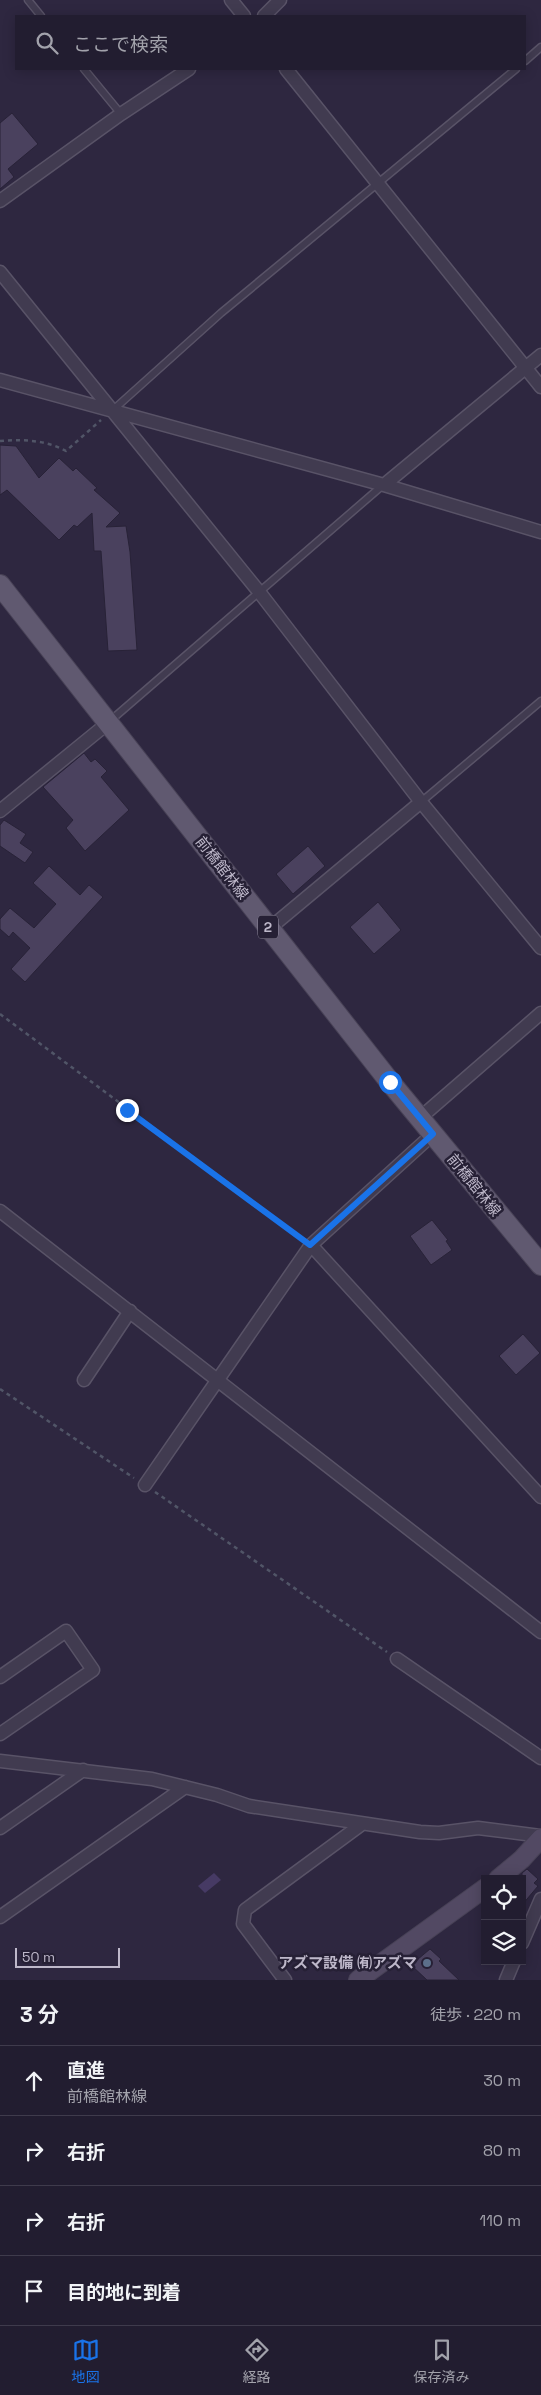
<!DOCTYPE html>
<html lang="ja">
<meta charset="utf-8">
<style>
:root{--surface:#221d30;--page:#2a2638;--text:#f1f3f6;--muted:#a2a2ab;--line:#3f3b4c;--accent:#1a73e8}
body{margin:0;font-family:"Space Grotesk","Noto Sans JP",sans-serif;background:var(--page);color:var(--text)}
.controls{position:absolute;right:15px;bottom:15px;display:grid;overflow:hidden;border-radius:0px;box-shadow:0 2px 12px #0003}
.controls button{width:45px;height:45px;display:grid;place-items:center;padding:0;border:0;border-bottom:1px solid var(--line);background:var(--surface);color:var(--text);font:25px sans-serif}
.scale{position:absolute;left:15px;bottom:12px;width:105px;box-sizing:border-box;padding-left:5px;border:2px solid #beb8ca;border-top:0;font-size:14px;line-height:18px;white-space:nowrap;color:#beb8ca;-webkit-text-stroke:4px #262035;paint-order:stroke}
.stop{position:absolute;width:15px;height:15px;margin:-11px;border:4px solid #1a73e8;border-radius:50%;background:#fff}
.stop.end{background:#1a73e8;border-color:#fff;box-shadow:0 1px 5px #0008}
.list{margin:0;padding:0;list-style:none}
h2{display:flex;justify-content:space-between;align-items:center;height:65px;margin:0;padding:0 20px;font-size:21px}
h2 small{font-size:16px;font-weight:400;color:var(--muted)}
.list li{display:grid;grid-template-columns:32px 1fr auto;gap:15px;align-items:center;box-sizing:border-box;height:70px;padding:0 20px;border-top:1px solid var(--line)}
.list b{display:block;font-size:19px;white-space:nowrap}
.list p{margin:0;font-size:16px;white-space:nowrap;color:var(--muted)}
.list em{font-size:16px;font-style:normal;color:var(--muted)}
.icon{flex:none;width:28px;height:28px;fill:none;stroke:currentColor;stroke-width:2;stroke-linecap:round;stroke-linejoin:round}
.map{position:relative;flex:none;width:541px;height:1980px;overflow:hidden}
.search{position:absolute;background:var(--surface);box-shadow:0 2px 12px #0003;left:15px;right:15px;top:15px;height:55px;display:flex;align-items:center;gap:12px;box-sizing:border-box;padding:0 18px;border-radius:0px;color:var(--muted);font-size:19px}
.sheet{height:345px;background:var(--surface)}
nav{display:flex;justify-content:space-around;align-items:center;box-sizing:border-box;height:70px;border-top:1px solid var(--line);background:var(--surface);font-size:14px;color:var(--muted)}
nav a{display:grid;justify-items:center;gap:2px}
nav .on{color:var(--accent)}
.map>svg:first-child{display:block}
.water{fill:#463a64}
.building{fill:#4a415e;stroke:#282237}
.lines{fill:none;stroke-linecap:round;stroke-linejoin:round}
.service-casing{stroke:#595367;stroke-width:9}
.minor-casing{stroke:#595367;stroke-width:15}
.secondary-casing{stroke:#484256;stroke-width:20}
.primary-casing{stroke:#484256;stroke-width:22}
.path{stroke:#515567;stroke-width:2.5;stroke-dasharray:4 4;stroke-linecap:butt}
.service{stroke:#413b50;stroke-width:6}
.minor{stroke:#413b50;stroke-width:12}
.secondary{stroke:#524963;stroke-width:18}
.primary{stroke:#605970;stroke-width:20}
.route{stroke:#1a73e8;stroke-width:6}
.service-dot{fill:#5c6f8a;stroke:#262035;stroke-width:2}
.labels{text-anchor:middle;stroke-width:5;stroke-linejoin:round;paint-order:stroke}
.shield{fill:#262035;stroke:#908a9d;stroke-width:1}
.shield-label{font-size:14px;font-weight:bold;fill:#beb8ca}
.street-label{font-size:15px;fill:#beb8ca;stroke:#262035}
.poi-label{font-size:15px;font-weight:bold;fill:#beb8ca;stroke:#262035;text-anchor:end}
</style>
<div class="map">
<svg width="541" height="1980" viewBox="0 0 541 1980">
<rect width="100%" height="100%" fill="#2e2740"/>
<path class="water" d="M214,1873L221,1880L205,1893L198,1886Z"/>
<path class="building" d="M12,113L38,144L8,169L14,177L0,189V123Z
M0,445L16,446L39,478L59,458L73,471L76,468L97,488L94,490L120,513L106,527L126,526L130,552L137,650L108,651L101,551H94L92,513L77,527L74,525L59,540L7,490L0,495Z
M84,753L91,762L95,759L107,771L101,777L129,810L85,851L66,828L73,820L43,787Z
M4,820L26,834L20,843L33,852L25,863L0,846V825Z
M308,846L325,866L293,894L276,874Z
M49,866L80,895L89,885L103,897L25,982L11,969L30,948L13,932L9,937L0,929V919L10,908L34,928L56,904L33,883Z
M378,902L401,930L374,954L350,927Z
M432,1220L448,1240L446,1241L452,1250L431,1265L410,1236Z
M523,1334L540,1353L516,1375L499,1356Z
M527,1869L538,1879L534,1883L538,1886L522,1905V1873Z
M430,1949L441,1959L439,1961L459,1980H427L411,1965Z"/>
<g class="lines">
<g class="service-casing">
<path id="service" d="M28,0L41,16
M525,61L541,47
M84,69L121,114
M113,410L221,313L516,69
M110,721L383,485
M421,802L541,701"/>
</g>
<g class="minor-casing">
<path id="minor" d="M231,0L244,16
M264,16L280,0
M286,69L541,387
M0,201L121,114L189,69
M0,272L260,593L421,802L541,948
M0,380L384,485L541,532
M384,485L541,355
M0,811L108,723
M270,928L421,802
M420,1118L541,1013
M0,1211L541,1632
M311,1245L541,1497
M84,1380L130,1311
M145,1485L311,1245L433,1134
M397,1659L541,1758
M0,1677L66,1631L93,1670L0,1734
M0,1761L152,1779L217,1795L249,1806L420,1832L439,1833L478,1828L541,1836
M0,1828L83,1770
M0,1917L185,1787
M522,1943L541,1899
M285,1980L243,1924L245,1910L362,1824
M506,1980L514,1961"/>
</g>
<g class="secondary-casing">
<path id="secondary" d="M498,1879L522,1859L541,1838
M358,1980L485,1888"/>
</g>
<g class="primary-casing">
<path id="primary" d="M0,585L390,1082L541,1265"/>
</g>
<path class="path" d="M0,441C22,439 46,440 66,451L101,420
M0,1014L302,1238
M0,1389L134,1478
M155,1492L387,1652"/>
<use href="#service" class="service"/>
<use href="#minor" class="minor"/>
<use href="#secondary" class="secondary"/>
<use href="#primary" class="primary"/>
</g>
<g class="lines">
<path class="route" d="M127,1110L310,1245L433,1134L390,1082"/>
</g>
<circle class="service-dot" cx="427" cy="1963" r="5"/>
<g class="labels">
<rect class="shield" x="258" y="915.5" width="20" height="23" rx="4"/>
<g class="shield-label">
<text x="268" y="932">2</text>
</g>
<g class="street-label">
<text transform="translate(222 868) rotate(52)" y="5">前橋館林線</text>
<text transform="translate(474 1185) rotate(51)" y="5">前橋館林線</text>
</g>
<g class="poi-label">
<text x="417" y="1968">アズマ設備 ㈲アズマ</text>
</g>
</g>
</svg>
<div class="controls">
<button><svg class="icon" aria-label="locate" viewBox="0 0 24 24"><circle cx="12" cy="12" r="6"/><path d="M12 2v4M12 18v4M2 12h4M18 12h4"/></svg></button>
<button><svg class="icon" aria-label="layers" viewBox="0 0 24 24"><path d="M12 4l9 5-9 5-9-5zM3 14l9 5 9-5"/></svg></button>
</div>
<div class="scale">50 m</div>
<div class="stop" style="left:390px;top:1082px"></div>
<div class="stop end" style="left:127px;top:1110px"></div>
<div class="search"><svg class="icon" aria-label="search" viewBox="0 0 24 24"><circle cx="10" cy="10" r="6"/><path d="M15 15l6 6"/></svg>ここで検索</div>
</div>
<section class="sheet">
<h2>3 分<small>徒歩 · 220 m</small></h2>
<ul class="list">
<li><svg class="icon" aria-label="ahead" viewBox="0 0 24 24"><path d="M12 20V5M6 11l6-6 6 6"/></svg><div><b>直進</b><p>前橋館林線</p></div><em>30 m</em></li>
<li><svg class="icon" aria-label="right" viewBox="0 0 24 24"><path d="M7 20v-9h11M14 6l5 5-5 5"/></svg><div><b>右折</b></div><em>80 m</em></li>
<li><svg class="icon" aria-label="right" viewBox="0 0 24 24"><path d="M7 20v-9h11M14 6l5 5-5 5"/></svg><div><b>右折</b></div><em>110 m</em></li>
<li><svg class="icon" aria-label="arrive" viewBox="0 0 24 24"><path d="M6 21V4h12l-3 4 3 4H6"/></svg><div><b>目的地に到着</b></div></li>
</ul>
</section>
<nav>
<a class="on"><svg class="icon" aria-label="map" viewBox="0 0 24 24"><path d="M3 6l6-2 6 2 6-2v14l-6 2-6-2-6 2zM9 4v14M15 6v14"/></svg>地図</a>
<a><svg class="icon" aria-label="directions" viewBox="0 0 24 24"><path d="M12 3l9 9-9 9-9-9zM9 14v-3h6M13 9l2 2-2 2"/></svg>経路</a>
<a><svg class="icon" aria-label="saved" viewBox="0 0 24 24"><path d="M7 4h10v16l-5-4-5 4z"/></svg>保存済み</a>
</nav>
